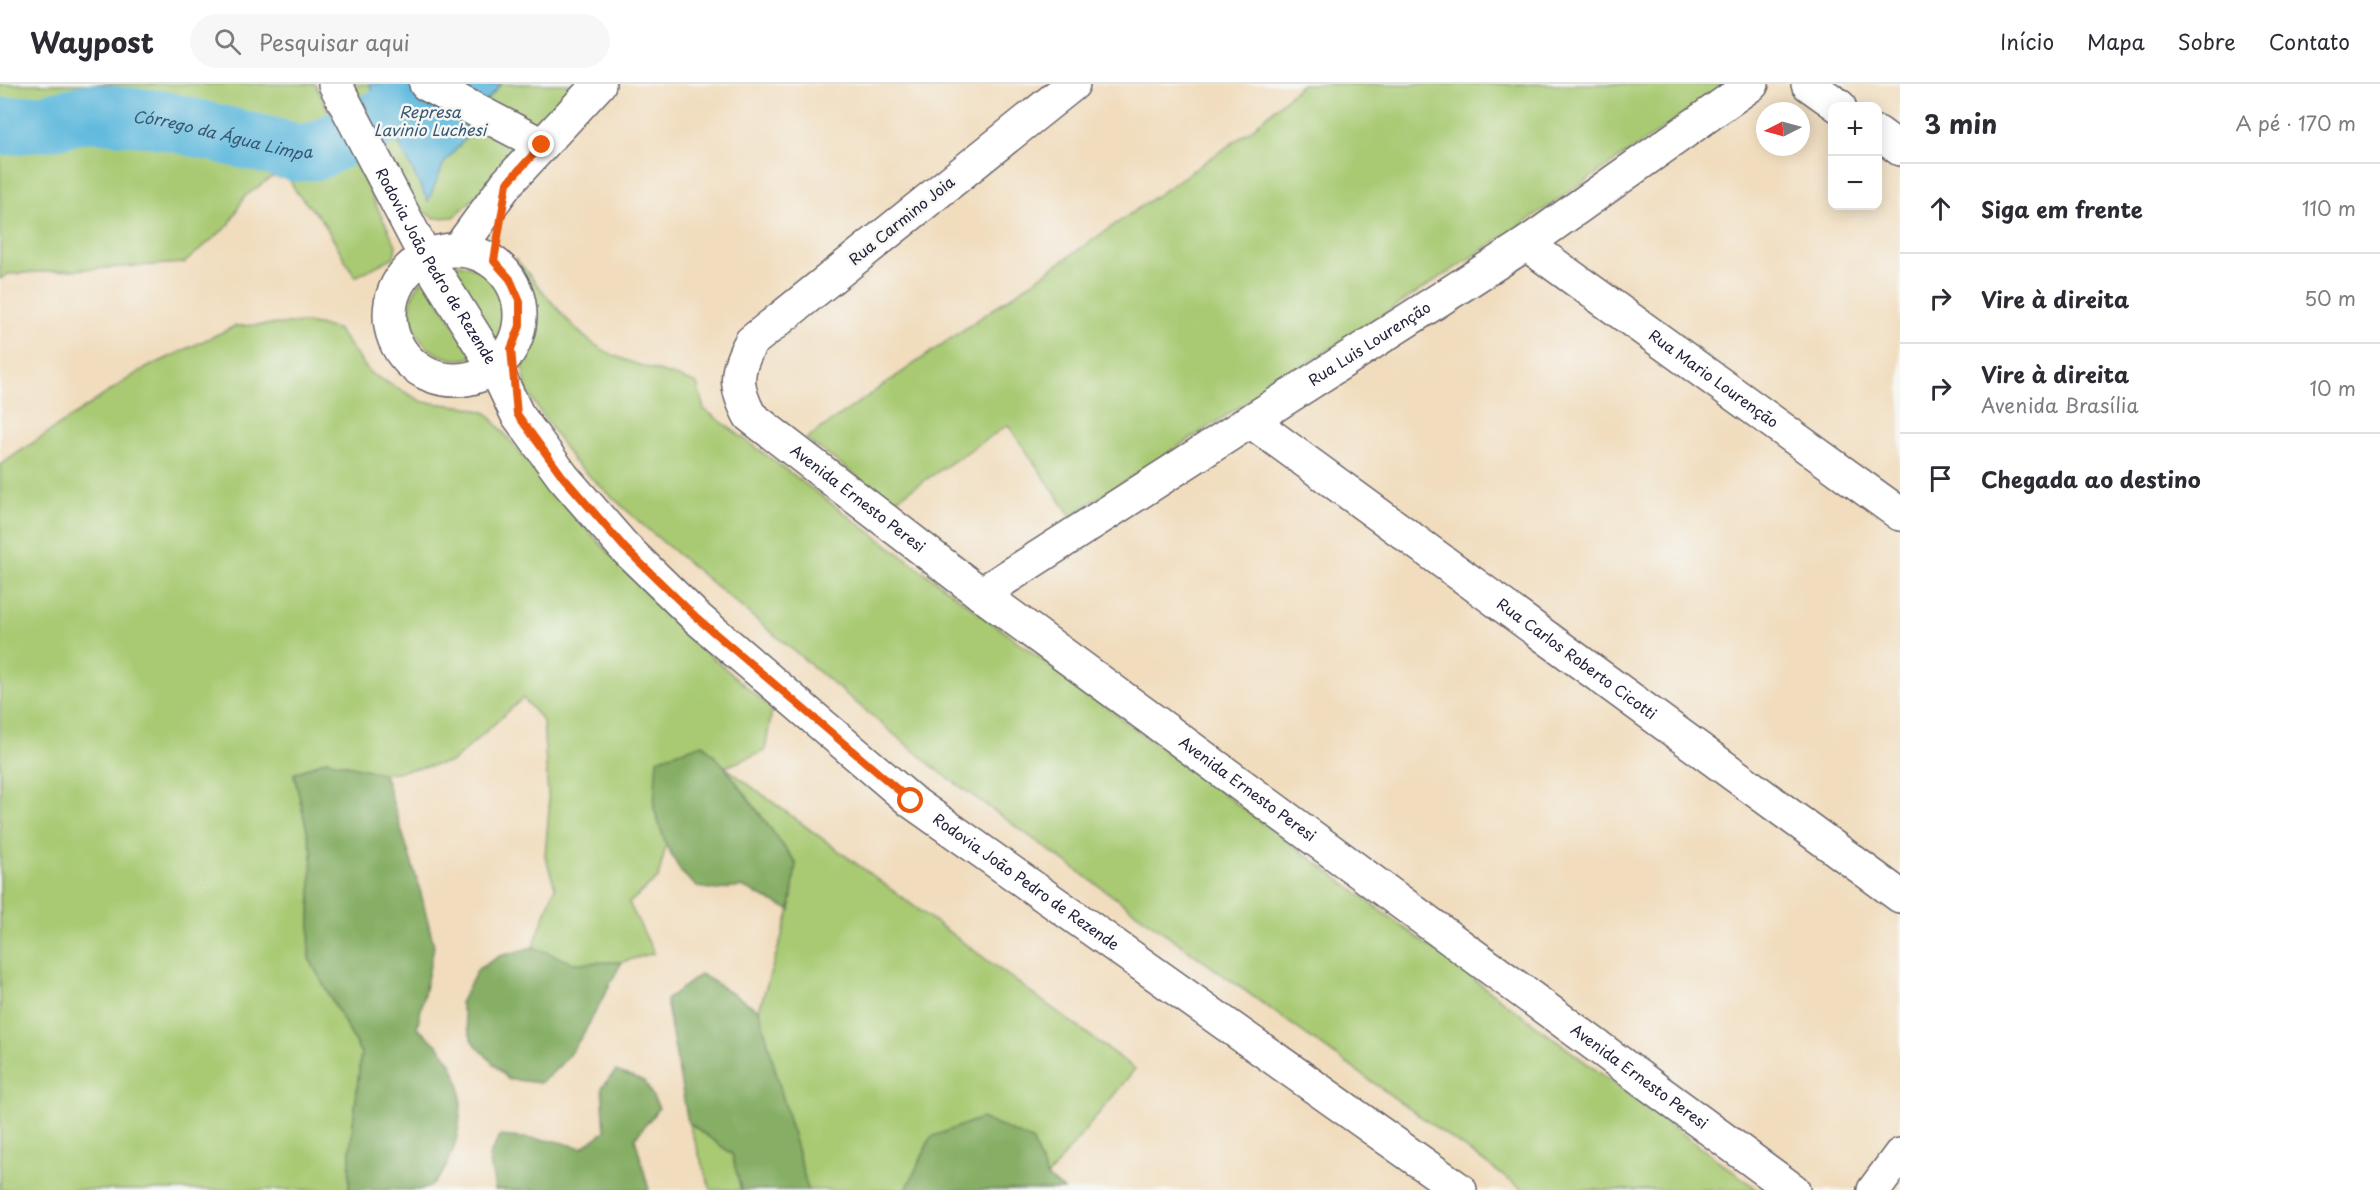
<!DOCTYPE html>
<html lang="pt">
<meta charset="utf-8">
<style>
:root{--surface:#fff;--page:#f7f7f7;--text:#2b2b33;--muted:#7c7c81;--line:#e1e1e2}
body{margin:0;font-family:"Playpen Sans",sans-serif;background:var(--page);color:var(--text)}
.controls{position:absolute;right:18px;top:18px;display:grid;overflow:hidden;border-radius:12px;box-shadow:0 3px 15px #0003}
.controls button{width:54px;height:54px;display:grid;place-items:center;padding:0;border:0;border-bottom:2px solid var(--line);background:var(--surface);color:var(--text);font:30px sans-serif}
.compass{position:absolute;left:1756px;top:18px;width:54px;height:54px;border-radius:50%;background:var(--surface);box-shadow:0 3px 15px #0003;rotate:264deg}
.stop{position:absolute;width:18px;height:18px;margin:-14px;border:4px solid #ea580c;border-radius:50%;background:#fff}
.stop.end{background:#ea580c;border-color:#fff;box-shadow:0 2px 6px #0008}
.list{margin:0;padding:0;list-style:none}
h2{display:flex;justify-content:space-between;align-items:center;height:78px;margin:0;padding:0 24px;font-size:26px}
h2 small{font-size:20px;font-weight:400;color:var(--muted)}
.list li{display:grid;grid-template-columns:39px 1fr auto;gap:18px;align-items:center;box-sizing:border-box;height:90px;padding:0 24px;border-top:2px solid var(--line)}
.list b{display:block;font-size:22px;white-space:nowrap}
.list p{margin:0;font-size:20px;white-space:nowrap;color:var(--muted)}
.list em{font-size:20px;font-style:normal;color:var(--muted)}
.icon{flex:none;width:33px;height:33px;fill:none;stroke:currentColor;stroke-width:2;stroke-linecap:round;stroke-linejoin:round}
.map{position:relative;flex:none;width:1900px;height:1106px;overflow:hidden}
header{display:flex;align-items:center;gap:36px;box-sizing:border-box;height:84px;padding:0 30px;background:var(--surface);border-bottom:2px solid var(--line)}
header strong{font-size:28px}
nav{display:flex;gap:33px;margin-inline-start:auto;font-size:21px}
.search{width:420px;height:54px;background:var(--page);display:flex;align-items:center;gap:15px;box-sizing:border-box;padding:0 21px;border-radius:33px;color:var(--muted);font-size:22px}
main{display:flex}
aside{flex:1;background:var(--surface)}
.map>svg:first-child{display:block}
.green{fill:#a9ca73;stroke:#667657;stroke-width:1.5}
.forest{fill:#86ae65;stroke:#546850;stroke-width:1.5}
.water{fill:#5fb9dd;stroke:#406e8c;stroke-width:1.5}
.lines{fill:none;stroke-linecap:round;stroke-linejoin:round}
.river{stroke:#5fb9dd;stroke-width:58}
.street-casing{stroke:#6a6369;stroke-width:36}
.secondary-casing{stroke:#6a6369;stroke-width:36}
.street{stroke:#fff;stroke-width:33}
.secondary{stroke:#fff;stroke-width:33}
.route{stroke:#ea580c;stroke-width:8}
.labels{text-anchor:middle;stroke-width:5;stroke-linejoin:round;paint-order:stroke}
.street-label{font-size:15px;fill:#22223b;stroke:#f6f6f2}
.water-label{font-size:16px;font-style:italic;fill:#375774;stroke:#f6f6f2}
</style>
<header>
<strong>Waypost</strong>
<div class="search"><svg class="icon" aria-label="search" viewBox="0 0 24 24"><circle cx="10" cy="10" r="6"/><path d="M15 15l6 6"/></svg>Pesquisar aqui</div>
<nav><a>Início</a><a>Mapa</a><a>Sobre</a><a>Contato</a></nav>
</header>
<main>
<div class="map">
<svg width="1900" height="1106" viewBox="0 0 1900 1106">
<rect width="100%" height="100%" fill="#f6f6f2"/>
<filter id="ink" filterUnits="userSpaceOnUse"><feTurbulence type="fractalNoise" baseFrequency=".0167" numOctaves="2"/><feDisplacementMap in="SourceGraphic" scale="12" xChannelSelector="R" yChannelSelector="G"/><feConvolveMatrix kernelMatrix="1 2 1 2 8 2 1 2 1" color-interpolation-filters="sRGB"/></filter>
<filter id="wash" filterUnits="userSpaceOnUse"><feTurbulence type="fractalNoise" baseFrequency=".008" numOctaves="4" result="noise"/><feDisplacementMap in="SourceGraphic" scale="24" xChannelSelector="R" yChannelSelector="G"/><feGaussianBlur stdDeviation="1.35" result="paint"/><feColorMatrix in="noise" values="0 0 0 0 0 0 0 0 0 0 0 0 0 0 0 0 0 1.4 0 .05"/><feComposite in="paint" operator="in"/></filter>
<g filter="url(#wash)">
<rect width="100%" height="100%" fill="#f1ddbe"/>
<path class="green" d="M0,0H315L396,161L394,173L355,193L322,136L297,109L289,95L272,93L244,113L229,141L184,179L8,190L0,195Z
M350,0H369L428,117L444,79L465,55L480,24L501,0H577L496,93L454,133L435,134L417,125Z
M1302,0H1729L1509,149L1071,432L1008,341L892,418L806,355L1251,46Z
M515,174C536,198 562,234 586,254C617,280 661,285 697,300L704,325L1758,1106H1523L937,686L645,443L574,378L527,308L522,279L524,208Z
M458,180C505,185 519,227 492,263L447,181Z
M425,194L474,273C427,287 387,229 425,194Z
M307,239L337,245L370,289L423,318L468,323L487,329L557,413L683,548L772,625L765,667L725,683L1135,985L1047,1093L1032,1056L931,1053L906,1106H808L759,926L790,826L796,779L724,682L703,660L657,676L654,724L666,761L658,794L629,819L654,869L622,878L573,879L533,863L555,803L545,772L549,725L543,637L523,614L452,678L384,690L326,676L294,690L312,768L309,874L361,969L350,1067L349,1106H0V381L140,287L235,242Z
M688,1038L732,1070L741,1106H711Z"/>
<path class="forest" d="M703,660L724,682L796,779L790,826L742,803L717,806L697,803L681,788L666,761L654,724L657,675Z
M326,676L384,690L419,802L434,862L417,944C438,960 449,970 458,996C467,1024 454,1097 422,1106C407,1106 366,1106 349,1106L350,1068L361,969L309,874L312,768L294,690Z
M533,863L573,879L622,878C598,919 580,971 540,999L508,995L472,957L460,919L478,885L500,872Z
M701,890L759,926L808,1106H741L732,1070L688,1038L666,916Z
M616,987L645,998L659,1024L635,1054L649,1106H495L489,1072L500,1052L555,1057L582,1064L605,1047L602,1003Z
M981,1034L1032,1056L1047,1093L1064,1106H906L931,1053Z"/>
<path class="water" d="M369,0H501L480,24L465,55L444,79L428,117Z"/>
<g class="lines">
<path class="river" id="s1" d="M0,43L48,38L88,29L158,35L298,69L317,67L416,16L426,0"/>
</g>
</g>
<g filter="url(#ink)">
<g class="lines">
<g class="street-casing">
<g id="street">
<path d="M426,0L542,61"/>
<path id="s2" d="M1073,0L751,258C735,287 734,302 750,332L981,510L1793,1106"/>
<path d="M1808,0L1839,22"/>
<path d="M1878,49L1900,65"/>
<path id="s3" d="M1526,160L1900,430"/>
<path id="s4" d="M1252,338L1900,812"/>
<path id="s5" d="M981,510L1526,160L1752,0"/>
<path d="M1874,1106L1900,1071"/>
</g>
</g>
<g class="secondary-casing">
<g id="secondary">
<path id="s6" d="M335,0L425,172L495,284L517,330L563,393L624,463L697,534L911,717L1460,1106"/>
<circle cx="455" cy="231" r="65"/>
<path d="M458,166L507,99L599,0"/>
</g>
</g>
<use href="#street" class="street"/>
<use href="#secondary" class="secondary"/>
</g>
</g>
<g class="lines" filter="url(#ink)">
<path class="route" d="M542,61L507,99L494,177L510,195L520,218V242L511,265L517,330L563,393L624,463L697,534L911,717"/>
</g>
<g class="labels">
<g class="street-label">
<text transform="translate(902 137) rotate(-39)" y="5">Rua Carmino Joia</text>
<text dy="5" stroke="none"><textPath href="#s6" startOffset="208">Rodovia João Pedro de Rezende</textPath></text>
<text dy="5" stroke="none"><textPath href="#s5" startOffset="462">Rua Luis Lourenção</textPath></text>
<text dy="5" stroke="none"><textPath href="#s3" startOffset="231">Rua Mario Lourenção</textPath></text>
<text dy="5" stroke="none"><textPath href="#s2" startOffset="627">Avenida Ernesto Peresi</textPath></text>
<text dy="5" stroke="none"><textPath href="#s4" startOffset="402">Rua Carlos Roberto Cicotti</textPath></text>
<text dy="5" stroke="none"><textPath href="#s2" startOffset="1113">Avenida Ernesto Peresi</textPath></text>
<text dy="5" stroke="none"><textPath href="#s6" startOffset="1072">Rodovia João Pedro de Rezende</textPath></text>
<text dy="5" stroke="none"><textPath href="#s2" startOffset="1599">Avenida Ernesto Peresi</textPath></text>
</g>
<g class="water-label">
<text x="430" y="34">Represa<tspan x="430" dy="18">Lavinio Luchesi</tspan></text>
<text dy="6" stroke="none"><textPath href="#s1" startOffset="226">Córrego da Água Limpa</textPath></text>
</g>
</g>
</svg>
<div class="controls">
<button>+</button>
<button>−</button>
</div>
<svg class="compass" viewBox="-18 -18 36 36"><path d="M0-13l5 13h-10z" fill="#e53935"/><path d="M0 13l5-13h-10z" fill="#7c7c81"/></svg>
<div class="stop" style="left:911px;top:717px"></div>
<div class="stop end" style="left:542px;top:61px"></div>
</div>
<aside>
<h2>3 min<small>A pé · 170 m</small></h2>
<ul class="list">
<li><svg class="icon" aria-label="ahead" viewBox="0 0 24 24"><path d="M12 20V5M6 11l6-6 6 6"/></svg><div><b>Siga em frente</b></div><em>110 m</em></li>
<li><svg class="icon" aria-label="right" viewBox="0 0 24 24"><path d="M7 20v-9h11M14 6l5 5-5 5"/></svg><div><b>Vire à direita</b></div><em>50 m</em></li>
<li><svg class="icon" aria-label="right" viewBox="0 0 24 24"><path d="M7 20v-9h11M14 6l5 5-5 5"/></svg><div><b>Vire à direita</b><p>Avenida Brasília</p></div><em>10 m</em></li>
<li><svg class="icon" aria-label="arrive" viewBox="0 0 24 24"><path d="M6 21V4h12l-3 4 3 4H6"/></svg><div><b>Chegada ao destino</b></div></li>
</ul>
</aside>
</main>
